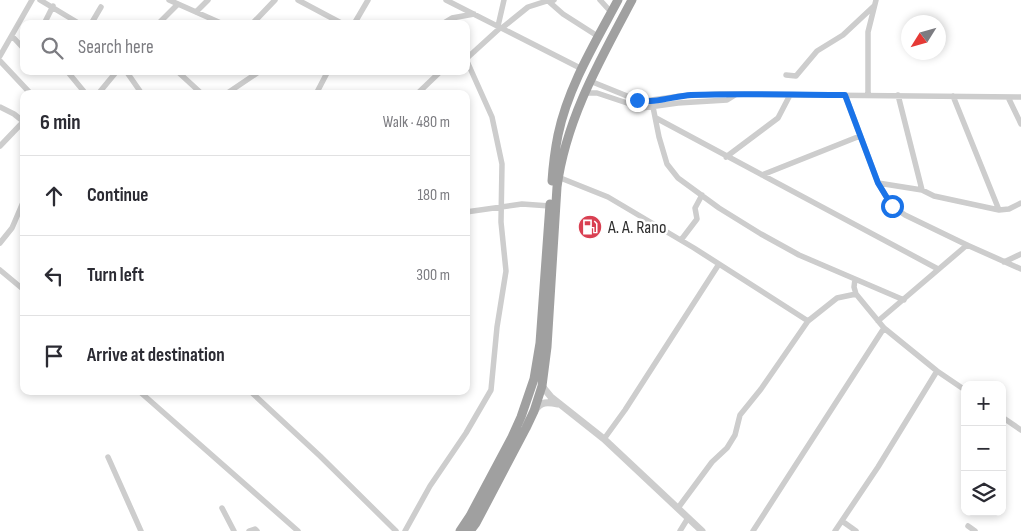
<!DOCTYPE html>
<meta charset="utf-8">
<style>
:root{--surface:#fff;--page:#f2f2f3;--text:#2b2b33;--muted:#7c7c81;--line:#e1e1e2}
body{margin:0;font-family:"Sofia Sans Condensed",sans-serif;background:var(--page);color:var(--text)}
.controls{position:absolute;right:15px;bottom:15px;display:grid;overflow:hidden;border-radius:10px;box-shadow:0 2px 8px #0003}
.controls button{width:45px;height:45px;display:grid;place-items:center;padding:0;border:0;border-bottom:1px solid var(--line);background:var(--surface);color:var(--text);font:25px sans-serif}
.compass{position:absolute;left:901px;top:15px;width:45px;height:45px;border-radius:50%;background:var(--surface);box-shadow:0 2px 8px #0003;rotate:233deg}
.stop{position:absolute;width:15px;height:15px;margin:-11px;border:4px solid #1a73e8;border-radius:50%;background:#fff}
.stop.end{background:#1a73e8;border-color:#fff;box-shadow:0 1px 5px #0008}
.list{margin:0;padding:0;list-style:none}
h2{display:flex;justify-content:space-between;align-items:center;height:65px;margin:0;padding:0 20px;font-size:21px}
h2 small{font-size:16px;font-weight:400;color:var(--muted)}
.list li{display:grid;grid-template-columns:32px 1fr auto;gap:15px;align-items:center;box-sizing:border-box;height:80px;padding:0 20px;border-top:1px solid var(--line)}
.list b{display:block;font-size:19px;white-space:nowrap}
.list em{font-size:16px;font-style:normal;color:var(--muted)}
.icon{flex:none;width:28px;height:28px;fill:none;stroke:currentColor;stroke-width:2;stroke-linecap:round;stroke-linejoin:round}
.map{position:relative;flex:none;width:1021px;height:531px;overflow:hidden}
.search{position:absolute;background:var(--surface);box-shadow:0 2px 8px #0003;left:20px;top:20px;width:450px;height:55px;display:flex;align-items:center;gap:12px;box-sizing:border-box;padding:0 18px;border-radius:10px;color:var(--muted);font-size:19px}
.panel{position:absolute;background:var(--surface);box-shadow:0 2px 8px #0003;left:20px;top:90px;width:450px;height:305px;border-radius:10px}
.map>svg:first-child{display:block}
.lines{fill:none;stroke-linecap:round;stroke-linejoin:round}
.minor{stroke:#cdcdcd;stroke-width:5.5}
.tertiary{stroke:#cdcdcd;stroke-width:7}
.trunk{stroke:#a0a0a0;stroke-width:9}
.route{stroke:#1a73e8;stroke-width:6}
.labels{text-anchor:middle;stroke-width:5;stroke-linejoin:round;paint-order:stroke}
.poi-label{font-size:18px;fill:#303030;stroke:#fff;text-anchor:start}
</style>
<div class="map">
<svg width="1021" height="531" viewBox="0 0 1021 531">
<rect width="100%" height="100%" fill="#fff"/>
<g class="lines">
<path class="minor" d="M40,0L80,24
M169,0L223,24
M298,0L343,24
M446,0L582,69
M547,0L563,14L599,37
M600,0L611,12
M196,12L208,0
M44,24L53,6
M91,24L101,7
M158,24L178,4
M252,24L275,0
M354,24L368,0
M442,24L452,18L474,14
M498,26L504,0
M502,28L528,7L547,1L551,2L554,0
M12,36L24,49
M0,56L32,0
M466,59L500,28
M0,61L31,94
M67,71L86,94
M126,71L142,94
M177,71L202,94
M786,75L796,76L817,51L843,35L874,6
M590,81L637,100L644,101L681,96L720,94L1021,97
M584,93H597L642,108L678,103L727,100L735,95
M98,94L117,71
M226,94L260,71
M316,94L328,71
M417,94L441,71
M845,95L878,183L892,206L905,215L967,245L1021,269
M868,95V32L876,0
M898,95L922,190
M953,96L999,210
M1008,97L1021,124
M0,107L14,114L24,122
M653,107L659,137L667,164L678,178L719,208L761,234L799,255L855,279L854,287L856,294L884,328L937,371L965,390
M656,118L938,269
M0,146L23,122
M726,157L778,118L790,95
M762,175L860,136
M558,177L608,197L694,248L808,321
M878,183L922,190L934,196L999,210L1009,209L1021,203
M466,212L522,204L550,206
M681,240L697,219L695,208L702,195
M0,243L12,228L24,200
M1004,262L1021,254
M0,270L24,290
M855,279L904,300
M878,321L967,245
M139,391L298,531
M250,391L320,456L396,531
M1002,417L1021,430
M604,439L625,410L719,264
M108,457L141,531
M222,508L234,531
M678,508L712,462L727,448L735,435L740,415L761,389L808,321L837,298L856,294
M842,521L856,531
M968,526L975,531
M249,531L255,529L257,531
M405,531L430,486L466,433L491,390L497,327L506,271L501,222L502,164L492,117L466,59
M680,531L688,518
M753,531L884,328
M835,531L878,467L937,371"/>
<path class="tertiary" d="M542,386L551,397L604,439L702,531
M535,411C540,401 548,402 558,404"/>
<path class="trunk" d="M552,181C553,166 555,150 558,135C568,87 595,43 618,0
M460,531L470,516L512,437L521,417L534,379L540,343L550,204
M470,531L476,523L526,428L534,411L542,386L547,347L557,187C566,119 600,60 632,0"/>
</g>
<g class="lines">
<path class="route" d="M637,100C654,104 674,96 691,95C742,93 793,95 845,95L878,183L892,206"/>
</g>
<defs>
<g id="fuel-disc" transform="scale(1.25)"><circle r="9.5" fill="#d94052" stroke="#fff"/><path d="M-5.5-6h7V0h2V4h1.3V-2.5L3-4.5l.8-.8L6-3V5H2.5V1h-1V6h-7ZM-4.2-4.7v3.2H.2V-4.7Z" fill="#fff"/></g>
</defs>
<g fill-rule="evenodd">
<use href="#fuel-disc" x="590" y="227"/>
</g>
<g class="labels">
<g class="poi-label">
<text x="608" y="233">A. A. Rano</text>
</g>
</g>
</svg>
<div class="controls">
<button>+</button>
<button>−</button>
<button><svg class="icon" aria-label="layers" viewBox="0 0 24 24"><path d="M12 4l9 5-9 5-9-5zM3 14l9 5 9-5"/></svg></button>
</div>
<svg class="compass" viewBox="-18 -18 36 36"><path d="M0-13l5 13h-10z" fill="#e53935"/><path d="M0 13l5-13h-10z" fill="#7c7c81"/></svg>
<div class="stop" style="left:892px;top:206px"></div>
<div class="stop end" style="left:637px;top:100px"></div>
<div class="search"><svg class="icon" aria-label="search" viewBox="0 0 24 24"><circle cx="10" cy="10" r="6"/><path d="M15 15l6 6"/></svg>Search here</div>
<section class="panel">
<h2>6 min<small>Walk · 480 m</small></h2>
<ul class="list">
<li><svg class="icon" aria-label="ahead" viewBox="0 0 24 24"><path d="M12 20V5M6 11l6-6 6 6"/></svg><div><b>Continue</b></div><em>180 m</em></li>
<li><svg class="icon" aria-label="left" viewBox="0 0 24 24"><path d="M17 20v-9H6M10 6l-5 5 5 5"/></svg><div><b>Turn left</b></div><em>300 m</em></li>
<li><svg class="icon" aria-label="arrive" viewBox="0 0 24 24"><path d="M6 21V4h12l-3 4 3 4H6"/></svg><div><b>Arrive at destination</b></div></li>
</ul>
</section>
</div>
